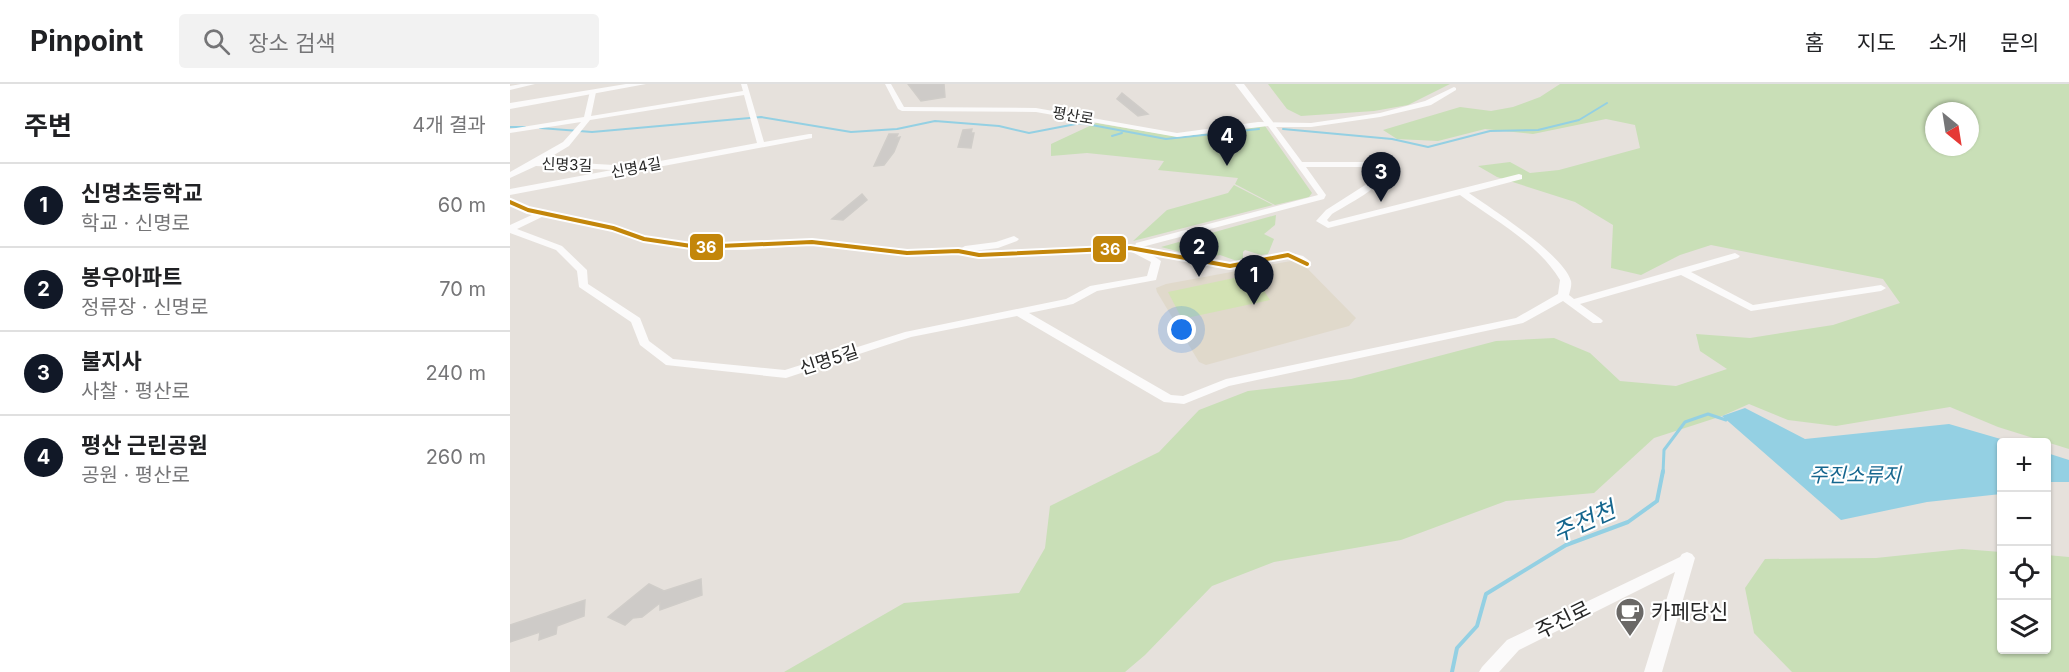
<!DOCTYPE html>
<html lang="ko">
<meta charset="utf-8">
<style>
:root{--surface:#fff;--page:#f2f2f2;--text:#202124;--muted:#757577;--line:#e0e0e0;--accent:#111827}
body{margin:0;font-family:Inter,"Noto Sans KR",sans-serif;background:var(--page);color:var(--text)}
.controls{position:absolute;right:18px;bottom:18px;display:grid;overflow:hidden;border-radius:6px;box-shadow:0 2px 4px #0004}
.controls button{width:54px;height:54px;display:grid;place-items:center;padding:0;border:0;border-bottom:2px solid var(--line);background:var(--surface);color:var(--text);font:30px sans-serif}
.compass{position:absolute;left:1415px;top:18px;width:54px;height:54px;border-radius:50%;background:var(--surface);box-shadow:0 2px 4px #0004;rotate:150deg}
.you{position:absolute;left:672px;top:246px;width:21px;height:21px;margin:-15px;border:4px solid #fff;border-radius:50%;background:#1a73e8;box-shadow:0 0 0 9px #1a73e833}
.badge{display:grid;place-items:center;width:39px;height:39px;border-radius:50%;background:var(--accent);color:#fff;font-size:20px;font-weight:700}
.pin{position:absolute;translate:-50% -50px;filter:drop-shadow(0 2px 3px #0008)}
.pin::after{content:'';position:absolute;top:32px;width:21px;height:18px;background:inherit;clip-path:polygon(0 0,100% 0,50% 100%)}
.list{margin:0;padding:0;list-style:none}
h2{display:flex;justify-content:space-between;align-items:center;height:78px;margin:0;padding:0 24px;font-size:26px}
h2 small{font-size:20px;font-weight:400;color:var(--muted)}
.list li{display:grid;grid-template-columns:39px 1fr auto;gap:18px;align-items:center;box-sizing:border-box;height:84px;padding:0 24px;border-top:2px solid var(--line)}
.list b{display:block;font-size:22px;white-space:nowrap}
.list p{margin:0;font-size:20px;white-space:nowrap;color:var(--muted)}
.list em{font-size:20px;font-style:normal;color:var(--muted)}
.icon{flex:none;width:33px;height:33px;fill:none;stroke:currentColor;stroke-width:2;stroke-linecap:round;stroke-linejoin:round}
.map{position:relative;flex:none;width:1559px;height:588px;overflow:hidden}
header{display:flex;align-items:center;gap:36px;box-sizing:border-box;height:84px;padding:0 30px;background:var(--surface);border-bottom:2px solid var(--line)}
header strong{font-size:28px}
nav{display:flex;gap:33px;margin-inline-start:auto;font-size:21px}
.search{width:420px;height:54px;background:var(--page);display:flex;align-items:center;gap:15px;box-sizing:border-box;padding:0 21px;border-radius:6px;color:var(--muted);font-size:22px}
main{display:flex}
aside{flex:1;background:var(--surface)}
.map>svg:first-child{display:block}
.education{fill:#e0d9cb}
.green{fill:#c9dfb7;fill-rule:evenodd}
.pitch{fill:#d3e3b4}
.water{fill:#94d0e3}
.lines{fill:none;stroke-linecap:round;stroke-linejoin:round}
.stream-far2{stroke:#94d0e3;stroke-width:2}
.stream-far1{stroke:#94d0e3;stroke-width:3}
.stream{stroke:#94d0e3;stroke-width:4}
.building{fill:#cecbc8;stroke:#d0cdc9;stroke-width:1.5}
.minor{fill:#fbfafa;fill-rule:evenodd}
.tertiary{fill:#fbfafa;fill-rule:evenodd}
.bus-1-casing{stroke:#fff;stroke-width:8}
.bus-1{stroke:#c3860a;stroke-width:4}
.labels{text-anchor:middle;stroke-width:4.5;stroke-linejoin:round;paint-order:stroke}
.far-street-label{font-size:15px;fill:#272727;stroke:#fff}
.street-label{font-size:18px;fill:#272727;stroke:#fff}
.water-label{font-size:20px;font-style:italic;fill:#15668e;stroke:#fff}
.near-poi-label{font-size:21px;fill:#272727;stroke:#fff;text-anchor:start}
.near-street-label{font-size:21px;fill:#272727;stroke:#fff}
.near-water-label{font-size:24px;font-style:italic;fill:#15668e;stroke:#fff}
.line-badge{stroke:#fff;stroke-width:2}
.badge-label{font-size:16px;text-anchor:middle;font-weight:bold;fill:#fff}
</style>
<header>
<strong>Pinpoint</strong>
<div class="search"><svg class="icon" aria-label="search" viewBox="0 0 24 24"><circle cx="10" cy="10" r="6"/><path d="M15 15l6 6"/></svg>장소 검색</div>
<nav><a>홈</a><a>지도</a><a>소개</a><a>문의</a></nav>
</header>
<main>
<aside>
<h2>주변<small>4개 결과</small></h2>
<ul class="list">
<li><span class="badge">1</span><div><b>신명초등학교</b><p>학교 · 신명로</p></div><em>60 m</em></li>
<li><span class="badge">2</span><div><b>봉우아파트</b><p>정류장 · 신명로</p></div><em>70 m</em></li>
<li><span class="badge">3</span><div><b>불지사</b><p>사찰 · 평산로</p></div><em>240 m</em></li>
<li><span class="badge">4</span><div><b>평산 근린공원</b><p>공원 · 평산로</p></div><em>260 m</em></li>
</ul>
</aside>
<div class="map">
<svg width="1559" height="588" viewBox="0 0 1559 588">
<rect width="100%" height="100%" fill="#e6e1dc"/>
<path class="education" d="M781,177L791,178L846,234L839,242L696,281L689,278L647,208L646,204L656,200Z"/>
<path class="green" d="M758,0H940L898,21L864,27L791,32L777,25Z
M1050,0H1559V365L1488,343L1440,323L1326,342L1278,336L1239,320L1212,332L1144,354L1084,409L996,417L891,456L764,478L702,502L635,571L615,588H274L394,519L509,509L535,464L540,422L649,368L689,326L738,307L841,295L986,257L1044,254L1080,269L1110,297L1166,302L1217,285L1190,267L1186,250L1240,254L1323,241L1390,219L1373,195L1201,161L1170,171L1131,191L1101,184L1103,141L1065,118L987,93L968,82L1000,78L1020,89L1049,86L1130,64L1125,41L1096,35L1023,50L975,45L928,57L887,55L873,46L950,23L981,27L1003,23L1030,13ZM1424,27H1460V63H1424Z
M586,39L670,53L755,42L802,109L799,113L765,121L725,100L728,94L648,86L654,77L577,69L541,72V60Z
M724,101L763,121L623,157L657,126L718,109Z
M766,131L765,141L754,150L764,155L758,170L751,171L735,166L733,168V174L727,177L710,171L694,174L651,163Z
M1452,465L1491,468L1492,566H1536L1537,471L1559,473V588H1282L1244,549L1235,504L1255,475L1366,474Z"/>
<path class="pitch" d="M743,190L760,216L672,235L658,208Z"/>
<path class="water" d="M1235,324L1295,355L1439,340L1501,358H1492L1491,410L1417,418L1331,436L1212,332Z
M1537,369L1559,376V398H1537Z"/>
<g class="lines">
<path class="stream-far2" d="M0,43H15
M30,44L82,48L251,33L341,48L387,45L425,37L489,42L519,49L571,39L656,55L749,45
M773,45L882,55L918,63L980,47L1028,46L1069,36L1097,19
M602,52L612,49"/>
<path class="stream-far1" d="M1153,389L1154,366L1175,338L1198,330L1216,336"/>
<path class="stream" d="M942,588L947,564L967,542L976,510L1056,461L1118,438L1147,417L1153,387"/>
</g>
<path class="building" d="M398,0H434L435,13L411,17Z
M612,9L638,30L628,32L607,15Z
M462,45L461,49H464L461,64L448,63L453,46Z
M379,50H388L386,54L390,53L384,68L374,81L364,82Z
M352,110L357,116L333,136L322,135Z
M191,495L192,511L150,526V519L132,533L123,534L115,541L98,533L139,500L154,507Z
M75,516L74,532L47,542L46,550L29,556L30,548L0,558V541Z"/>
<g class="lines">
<path class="minor" d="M11,0H25L0,6V2Z
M231,0H237L254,58L299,50H302V54L0,111V105L102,86L26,82L0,94V88L53,58L71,38L0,49V45L74,33L80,7L86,8L81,32L233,7ZM234,11L247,59L107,85V82L104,81L34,77L59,62L80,36Z
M375,0H381L394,23L526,24L667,49L748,38L801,39L870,29L915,17L944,3L946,4V6L921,21L870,33L801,43H766L792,78H864L878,86C873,103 838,120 822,130L817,136L819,138L1009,90L1012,91V95L959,109C983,126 1053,170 1061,197C1062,202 1060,207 1059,211L1064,215L1225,169L1230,172L1228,174L1181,188L1243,221L1371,201L1376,204L1371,207L1241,227L1171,191L1070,220L1091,235L1093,237L1091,239H1083L1053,217L1013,239L719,302L674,320L654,318L507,232L401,253L276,294L156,281L130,261L121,238L69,203L67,187L46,166L0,149V141L24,130L0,121V115L21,124L103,141L136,152L188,160H235L302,155L397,166L450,165L455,162L486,158L504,152L509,155L507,157L488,164L463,167L625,162L626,159L808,111L758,42L667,53L526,28L392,27L388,25ZM796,83H862L870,87L868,92L863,96L816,126L806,137L818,144L950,111C984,136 1028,159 1050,196L1048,210L1006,234L716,295L673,312L661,311L519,229L563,220L587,207L646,196L651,177L642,171L720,185L778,174C786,176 793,184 801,182V178L793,172L778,168L720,179L632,163L814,115L816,111ZM34,132L100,146L134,158L188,166H235L302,161L397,172L448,170L469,174L620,167L641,178L637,192L580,202L556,215L395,248L275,286L163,275L139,257L130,234L78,200L77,186L52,162L7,145Z
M1177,468L1182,470L1185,474L1152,588H1134L1165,488L1009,566L989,588H969L972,583L997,556L1170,473L1172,470Z"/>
<path class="tertiary" d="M116,0H136L0,25V19Z
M725,0H734L763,38V42H757Z"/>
<g class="bus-1-casing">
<path id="bus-1" d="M0,118L18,126L103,144L134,155L188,163L302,158L397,169L448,167L469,171L620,164L720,182L778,171L797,180"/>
</g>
<use href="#bus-1" class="bus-1"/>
</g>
<defs>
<g id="cafe-pin" transform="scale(1.5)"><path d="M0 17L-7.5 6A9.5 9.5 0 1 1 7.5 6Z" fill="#6a6866" stroke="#fff"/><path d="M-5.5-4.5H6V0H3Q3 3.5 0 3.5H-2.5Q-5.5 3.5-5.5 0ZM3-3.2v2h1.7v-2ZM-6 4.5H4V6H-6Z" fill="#fff"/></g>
</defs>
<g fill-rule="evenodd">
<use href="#cafe-pin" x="1120" y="528"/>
</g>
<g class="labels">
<g class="far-street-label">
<text transform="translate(563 32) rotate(10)" y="5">평산로</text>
<text transform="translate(57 81) rotate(2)" y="5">신명3길</text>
<text transform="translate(126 84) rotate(-11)" y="5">신명4길</text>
</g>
<g class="street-label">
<text transform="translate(319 276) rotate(-18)" y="6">신명5길</text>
</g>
<g class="water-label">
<text x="1345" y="398">주진소류지</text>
</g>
<g class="near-poi-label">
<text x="1141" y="535">카페당신</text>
</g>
<g class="near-street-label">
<text transform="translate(1053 536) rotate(-26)" y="7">주진로</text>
</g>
<g class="near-water-label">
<text transform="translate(1074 438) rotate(-24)" y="8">주전천</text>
</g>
</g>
<g class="line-badge">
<rect x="179" y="149" width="35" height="28" rx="6" fill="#c3860a"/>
<rect x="582" y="151" width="35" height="28" rx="6" fill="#c3860a"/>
</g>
<g class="badge-label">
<text x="196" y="169">36</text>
<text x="600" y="171">36</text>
</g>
</svg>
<div class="controls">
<button>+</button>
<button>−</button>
<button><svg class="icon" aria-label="locate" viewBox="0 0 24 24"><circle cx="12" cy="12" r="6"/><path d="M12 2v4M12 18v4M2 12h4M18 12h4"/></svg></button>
<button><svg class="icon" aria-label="layers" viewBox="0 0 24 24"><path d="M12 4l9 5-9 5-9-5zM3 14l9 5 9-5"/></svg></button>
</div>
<svg class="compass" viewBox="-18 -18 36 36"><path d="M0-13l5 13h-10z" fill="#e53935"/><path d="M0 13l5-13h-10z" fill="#757577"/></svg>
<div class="you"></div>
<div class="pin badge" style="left:744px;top:221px">1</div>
<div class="pin badge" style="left:689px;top:193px">2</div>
<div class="pin badge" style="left:871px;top:118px">3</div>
<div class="pin badge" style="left:717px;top:82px">4</div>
</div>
</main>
